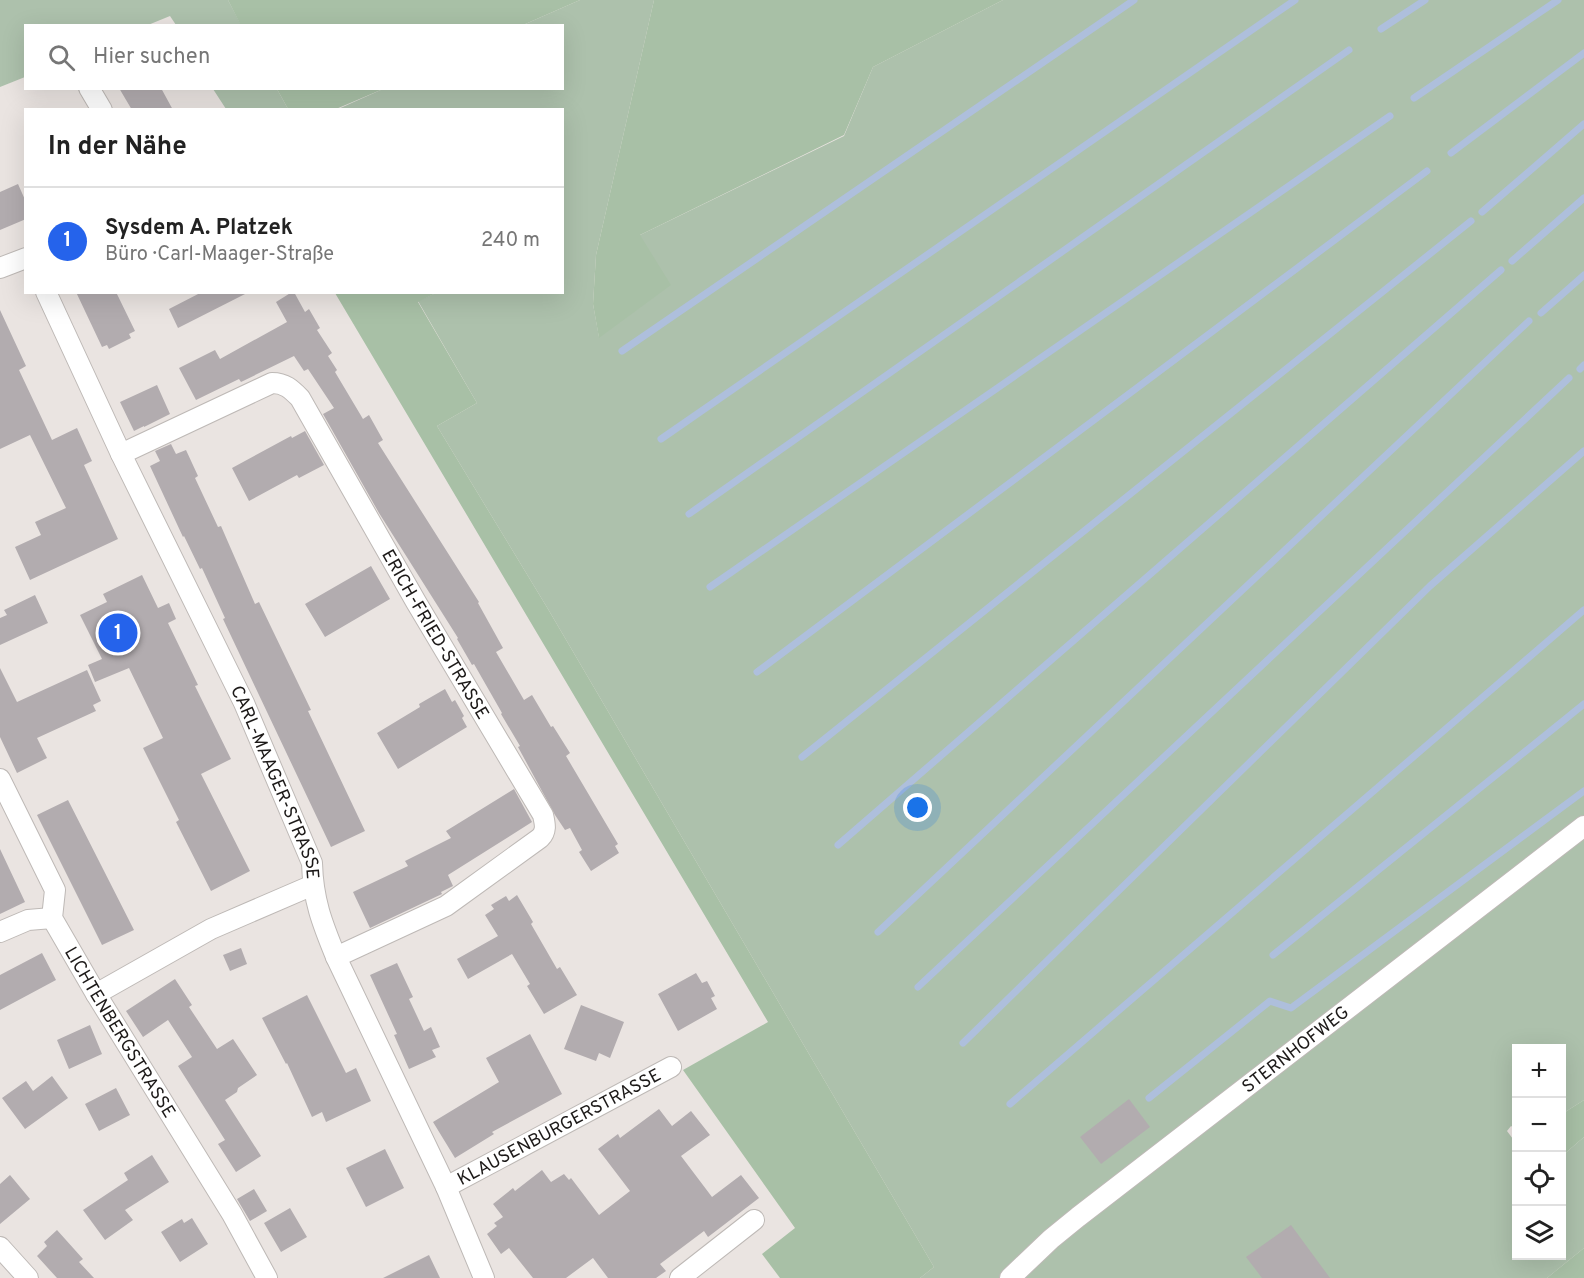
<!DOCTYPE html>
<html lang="de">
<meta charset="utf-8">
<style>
:root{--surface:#fff;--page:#f6f6f6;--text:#222;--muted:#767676;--line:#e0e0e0;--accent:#2563eb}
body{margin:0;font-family:Overpass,sans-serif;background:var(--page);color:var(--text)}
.controls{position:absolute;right:18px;bottom:18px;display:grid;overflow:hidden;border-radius:0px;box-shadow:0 6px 24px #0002}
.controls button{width:54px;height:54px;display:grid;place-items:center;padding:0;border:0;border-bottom:2px solid var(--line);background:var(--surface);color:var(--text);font:30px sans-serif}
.you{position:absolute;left:918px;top:808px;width:21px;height:21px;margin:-15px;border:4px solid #fff;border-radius:50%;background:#1a73e8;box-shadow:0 0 0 9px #1a73e833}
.badge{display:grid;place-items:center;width:39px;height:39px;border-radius:50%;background:var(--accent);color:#fff;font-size:20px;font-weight:700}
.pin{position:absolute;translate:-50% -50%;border:3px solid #fff;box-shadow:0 2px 6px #0006}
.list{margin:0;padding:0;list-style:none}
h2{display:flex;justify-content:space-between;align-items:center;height:78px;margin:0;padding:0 24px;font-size:26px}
h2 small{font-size:20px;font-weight:400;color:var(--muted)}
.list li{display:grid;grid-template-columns:39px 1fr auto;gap:18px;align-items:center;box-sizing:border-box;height:108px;padding:0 24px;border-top:2px solid var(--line)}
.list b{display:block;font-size:22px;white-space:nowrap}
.list p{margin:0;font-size:20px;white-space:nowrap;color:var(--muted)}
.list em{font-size:20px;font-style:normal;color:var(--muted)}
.icon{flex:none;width:33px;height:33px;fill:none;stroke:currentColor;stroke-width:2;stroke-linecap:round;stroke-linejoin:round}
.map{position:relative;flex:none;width:1584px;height:1278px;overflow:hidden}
.search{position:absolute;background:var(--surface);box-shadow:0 6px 24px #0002;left:24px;top:24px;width:540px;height:66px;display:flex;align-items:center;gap:15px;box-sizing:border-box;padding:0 21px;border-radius:0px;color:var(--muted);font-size:22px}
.panel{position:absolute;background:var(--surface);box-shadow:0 6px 24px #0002;left:24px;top:108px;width:540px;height:186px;border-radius:0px}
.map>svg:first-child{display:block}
.green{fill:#adc1ac}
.forest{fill:#a8c0a6}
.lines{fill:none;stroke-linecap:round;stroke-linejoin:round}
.stream{stroke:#aebfdc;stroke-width:7}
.building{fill:#b2acaf}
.street-casing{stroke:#beb9b6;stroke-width:22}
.street{stroke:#fff;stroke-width:20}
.labels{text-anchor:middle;stroke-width:6;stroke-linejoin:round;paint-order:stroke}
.street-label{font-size:18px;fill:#1c1918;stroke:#fff}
</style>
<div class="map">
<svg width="1584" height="1278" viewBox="0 0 1584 1278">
<rect width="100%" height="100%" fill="#eae4e1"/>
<path class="green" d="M0,0H228L241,25H176L170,16L148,25L26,26L25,77L0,87Z
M580,0H654L596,255L593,304L599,337L640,235L844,136L873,67L1003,0H1584V1100L1562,1114V1048H1516V1129L1511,1126L1507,1131L1516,1143V1256H1562V1156L1584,1137V1248L1547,1278H920L934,1267L548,609L437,426L477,403L418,301L436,293L562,292V110H336L383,89L562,88V26L523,25Z
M213,89H277L288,109H226Z"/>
<path class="forest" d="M228,0H580L523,25L241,26Z
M654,0H1003L873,67L844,135L640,235L671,285L599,338L593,304L596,255Z
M277,89H383L336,109H288Z
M335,293H436L418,302L477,403L437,426L548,609L934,1267L920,1278H780L762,1254L795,1228L683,1070L768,1022Z
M1584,1100V1137L1562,1156V1114Z
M1584,1248V1278H1547Z"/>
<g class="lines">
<path class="stream" d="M1381,29L1425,0
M1414,98L1558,0
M1451,153L1584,53
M1482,212L1584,124
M1512,261L1584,198
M1541,313L1584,275
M622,351L1134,0
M1580,369L1584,365
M661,439L1295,0
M689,514L1349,50
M710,587L1390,116
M757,672L1427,171
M802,757L1471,221
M838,845L1501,270
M878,932L1529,321
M1273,955L1584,704
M918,987L1569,378
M963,1043L1430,586L1584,451
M1149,1098L1270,1001L1291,1008L1584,791
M1010,1104L1584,610"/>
</g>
<path class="building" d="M119,88H161L173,110H132Z
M18,184L26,202V219L0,230V192Z
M76,292H116L135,331L129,334L131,338L109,349L107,345L102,347Z
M202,292H249L178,328L169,309Z
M292,292H294L305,312L309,309L320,328L317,330L332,353L328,356L337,370L335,372L363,419L369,415L383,440L378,443L479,602L478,603L503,648L496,652L524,700L532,695L551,727L553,726L570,753L566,756L618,844L615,846L619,853L591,871L579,852L582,850L570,828L565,830L555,815L518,747L520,746L501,714L502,713L474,664L472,665L457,639L458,638L379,513L323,414L334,408L308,369L304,371L294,356L241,382L239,379L196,400L179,368L215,350L220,359L287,322L276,302Z
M0,310L26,366L19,370L52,440L77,428L92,461L84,465L118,539L30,580L15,547L41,535L35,522L66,508L30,435L0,449Z
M157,385L170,414L144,427V426L134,431L120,402Z
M305,431L324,465L299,478L297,475L249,501L232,468L291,436L292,438Z
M171,444L176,454L186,450L198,476L195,478L218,527L221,526L255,604L259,602L311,710L308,711L365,831L331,847L223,619L225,618L202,568L200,569L184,536L183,537L150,466L160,461L155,451Z
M371,566L390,599L325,637L305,604Z
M142,575L158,608L169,603L176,619L168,623L198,685L195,686L231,759L201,774L250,871L211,891L176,822L179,820L143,748L163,738L129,668L95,682L88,665L102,659L80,615L107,602L103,594Z
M35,595L48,623L0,645V618L7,615L4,610Z
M0,668L17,702L87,670L101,701L93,705L96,711L37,738L47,758L17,773L0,737Z
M445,689L452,702L455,700L464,716L462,718L467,727L398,769L377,733L420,707L419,704Z
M514,789L532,822L448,875L453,886L441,892L442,894L370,928L353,892L408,866L405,861L451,838L446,831Z
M68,800L134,930L102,945L37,815Z
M0,849L25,902L0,914Z
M517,895L533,922L531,924L557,969L560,967L577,995L544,1014L527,986L530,984L512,954L468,979L457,959L498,936L485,915L494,909L491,905L506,896L509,901Z
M241,948L247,964L230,971L223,955Z
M42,953L56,980L0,1010V975Z
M397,963L413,997L409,999L424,1031L431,1027L440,1047L432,1050L436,1057L409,1069L394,1035L397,1034L370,975Z
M696,973L702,983L707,981L715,996L711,998L717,1009L678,1031L658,994Z
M175,979L192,1005L189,1007L217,1049L233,1039L257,1075L238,1088L237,1092L225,1100L261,1156L236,1172L218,1144L225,1140L178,1066L192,1057L168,1020L143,1037L126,1011Z
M307,995L346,1073L356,1068L371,1101L326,1122L322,1112L312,1117L287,1063L286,1064L262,1018Z
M581,1005L624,1022L610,1058L599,1053L596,1061L564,1049Z
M90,1025L102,1054L69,1069L57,1040Z
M530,1034L562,1094L492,1132L494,1134L455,1158L433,1122L499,1082L486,1058Z
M52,1076L68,1098L25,1129L2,1098L26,1081L33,1091Z
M116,1088L130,1115L99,1131L85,1104Z
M1129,1099L1150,1127L1101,1164L1080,1137Z
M659,1109L672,1126L691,1111L710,1135L681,1156L712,1197L741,1175L759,1198L708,1237L704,1231L660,1264L666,1271L656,1278H608L593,1258L566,1278H533L509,1248L501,1254L487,1234L497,1226L494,1223L503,1217L493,1204L513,1188L515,1191L542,1170L551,1182L564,1174L569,1180L571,1178L599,1215L630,1191L598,1149L618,1134L620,1138Z
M385,1149L404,1188L366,1207L346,1168Z
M152,1155L169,1182L125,1210L133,1220L105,1240L83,1210L128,1180L124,1173Z
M10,1175L30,1199L0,1224V1184Z
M254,1189L267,1211L250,1221L237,1199Z
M290,1208L307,1237L281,1252L264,1223Z
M192,1218L208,1244L180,1262L161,1232L182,1219L184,1223Z
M1291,1225L1330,1278H1262L1246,1257Z
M57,1230L83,1259L79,1262L94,1278H57L37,1256L47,1246L44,1242Z
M429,1255L440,1278H383Z"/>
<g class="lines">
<g class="street-casing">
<g id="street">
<path d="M89,88L102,110"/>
<path d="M0,268L26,258"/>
<path id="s1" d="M46,292L121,454L244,703L312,863C313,900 322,923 336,957L446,1187L484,1278"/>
<path id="s2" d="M121,454L272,383C285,383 291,389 300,398L416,602L543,815C545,824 547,831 540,838L446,906L336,957"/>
<path id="s3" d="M0,779L55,890L52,918L96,994L232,1214L267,1278"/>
<path d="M0,932L28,920L52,918"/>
<path d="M96,994L211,929L313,885"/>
<path id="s4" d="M446,1187L671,1067"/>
<path d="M0,1247L28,1278"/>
<path d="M680,1278L754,1220"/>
<path id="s5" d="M1010,1278L1051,1239L1078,1217L1584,826"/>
</g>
</g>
<use href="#street" class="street"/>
</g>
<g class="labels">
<g class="street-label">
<text dy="6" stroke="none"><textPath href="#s2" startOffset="472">ERICH-FRIED-STRASSE</textPath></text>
<text dy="6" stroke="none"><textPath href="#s1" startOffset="542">CARL-MAAGER-STRASSE</textPath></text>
<text dy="6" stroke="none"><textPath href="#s3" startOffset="285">LICHTENBERGSTRASSE</textPath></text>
<text dy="6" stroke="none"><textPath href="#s5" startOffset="366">STERNHOFWEG</textPath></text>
<text dy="6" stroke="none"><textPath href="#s4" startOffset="128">KLAUSENBURGERSTRASSE</textPath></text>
</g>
</g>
</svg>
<div class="controls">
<button>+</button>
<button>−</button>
<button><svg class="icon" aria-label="locate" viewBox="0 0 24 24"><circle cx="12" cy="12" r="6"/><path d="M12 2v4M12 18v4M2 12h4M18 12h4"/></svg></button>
<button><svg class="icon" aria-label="layers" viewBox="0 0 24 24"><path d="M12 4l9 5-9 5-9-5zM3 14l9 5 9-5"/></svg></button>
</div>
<div class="you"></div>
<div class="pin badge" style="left:118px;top:633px">1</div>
<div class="search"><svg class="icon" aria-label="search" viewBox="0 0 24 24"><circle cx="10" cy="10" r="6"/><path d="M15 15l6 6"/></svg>Hier suchen</div>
<section class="panel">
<h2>In der Nähe<small></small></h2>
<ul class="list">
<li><span class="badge">1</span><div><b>Sysdem A. Platzek</b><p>Büro · Carl-Maager-Straße</p></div><em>240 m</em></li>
</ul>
</section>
</div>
